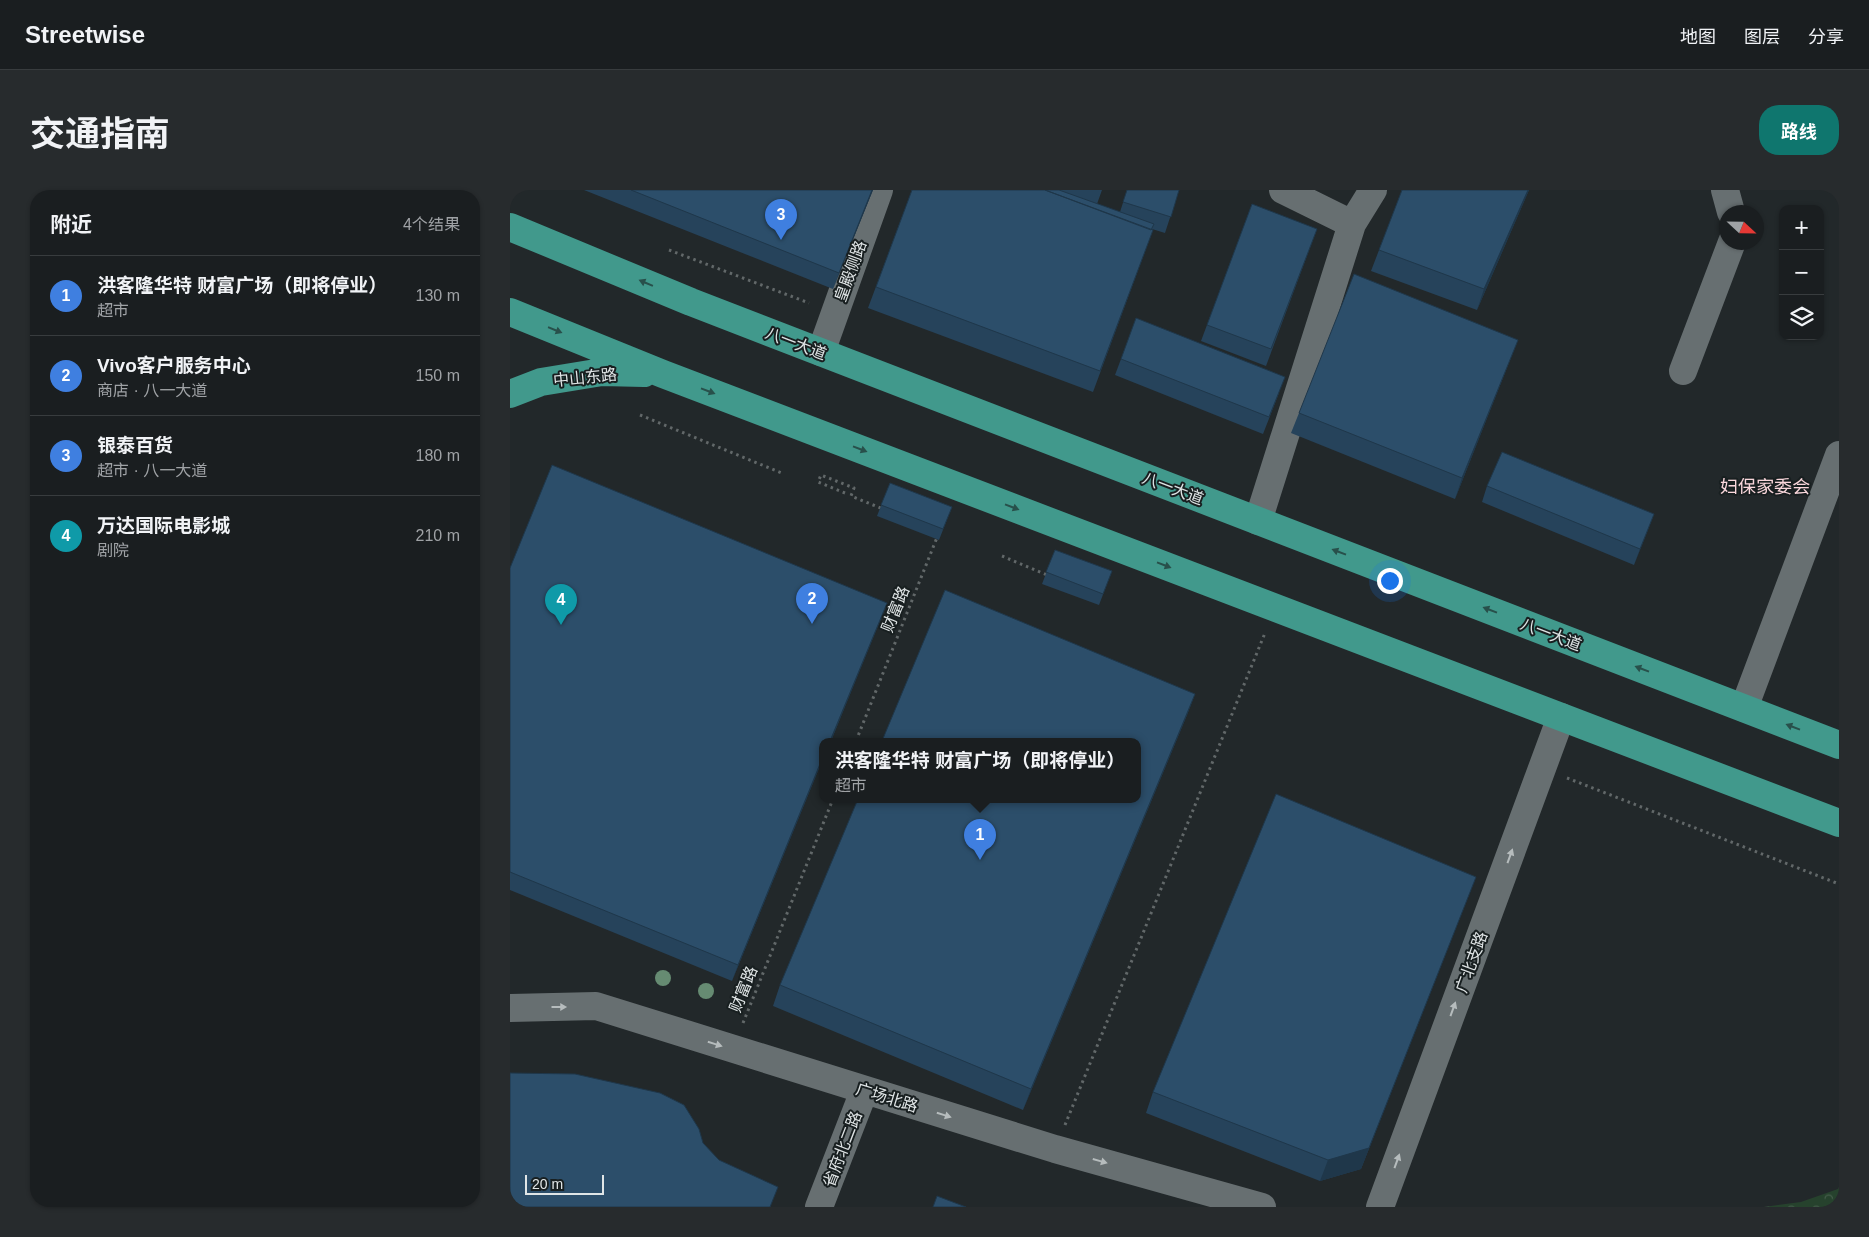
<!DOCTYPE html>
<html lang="zh">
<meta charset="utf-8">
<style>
:root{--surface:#1a1e20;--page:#272b2d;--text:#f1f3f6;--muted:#9fa2a5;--line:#383c3e;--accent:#0f766e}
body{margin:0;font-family:Helvetica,"Noto Sans SC",sans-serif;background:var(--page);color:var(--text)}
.controls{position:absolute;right:15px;top:15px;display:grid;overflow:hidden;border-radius:10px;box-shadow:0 1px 4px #0004}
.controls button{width:45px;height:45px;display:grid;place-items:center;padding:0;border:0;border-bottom:1px solid var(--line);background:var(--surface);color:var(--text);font:25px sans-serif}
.compass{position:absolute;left:1209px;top:15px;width:45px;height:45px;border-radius:50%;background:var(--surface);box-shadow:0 1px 4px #0004;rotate:112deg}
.scale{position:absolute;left:15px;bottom:12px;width:79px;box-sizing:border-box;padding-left:5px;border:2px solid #e0e5e6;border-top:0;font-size:14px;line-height:18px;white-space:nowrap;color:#e0e5e6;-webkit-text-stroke:4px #181f20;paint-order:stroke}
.you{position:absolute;left:879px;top:390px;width:18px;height:18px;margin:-12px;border:4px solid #fff;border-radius:50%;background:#1a73e8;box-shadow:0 0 0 8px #1a73e833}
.badge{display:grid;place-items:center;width:32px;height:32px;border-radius:50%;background:var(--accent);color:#fff;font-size:16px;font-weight:700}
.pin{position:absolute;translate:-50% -41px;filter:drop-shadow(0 1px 2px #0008)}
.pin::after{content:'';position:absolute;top:26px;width:18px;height:15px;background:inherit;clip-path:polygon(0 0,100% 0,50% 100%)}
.popup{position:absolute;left:309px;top:548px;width:322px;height:65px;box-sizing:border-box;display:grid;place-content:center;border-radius:10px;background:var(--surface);filter:drop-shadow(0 1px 4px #0005);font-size:16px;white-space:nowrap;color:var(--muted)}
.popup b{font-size:19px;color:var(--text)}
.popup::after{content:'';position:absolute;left:50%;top:100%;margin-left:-10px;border:10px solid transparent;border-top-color:var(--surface)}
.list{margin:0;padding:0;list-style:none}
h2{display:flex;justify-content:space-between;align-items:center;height:65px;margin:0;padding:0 20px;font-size:21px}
h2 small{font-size:16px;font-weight:400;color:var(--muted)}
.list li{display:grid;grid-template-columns:32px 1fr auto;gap:15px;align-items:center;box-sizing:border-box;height:80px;padding:0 20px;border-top:1px solid var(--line)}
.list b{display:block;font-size:19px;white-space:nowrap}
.list p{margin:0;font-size:16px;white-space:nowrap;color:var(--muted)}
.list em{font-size:16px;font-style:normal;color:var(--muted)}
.icon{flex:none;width:28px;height:28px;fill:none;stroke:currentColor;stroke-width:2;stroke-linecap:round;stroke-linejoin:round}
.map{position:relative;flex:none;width:1329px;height:1017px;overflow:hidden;border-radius:20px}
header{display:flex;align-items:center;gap:30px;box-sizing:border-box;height:70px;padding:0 25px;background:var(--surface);border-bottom:1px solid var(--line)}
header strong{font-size:24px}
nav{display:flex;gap:28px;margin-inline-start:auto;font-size:18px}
.intro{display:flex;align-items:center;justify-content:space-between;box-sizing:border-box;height:120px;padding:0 30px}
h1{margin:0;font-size:35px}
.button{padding:12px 22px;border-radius:20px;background:var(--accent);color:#fff;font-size:18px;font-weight:700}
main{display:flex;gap:30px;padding:0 30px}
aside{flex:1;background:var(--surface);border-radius:20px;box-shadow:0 1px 4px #0004}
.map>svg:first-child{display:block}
.forest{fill:url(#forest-crowns)}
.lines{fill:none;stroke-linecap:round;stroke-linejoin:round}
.path{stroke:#626869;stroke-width:3;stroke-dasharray:2.5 4;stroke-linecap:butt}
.minor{stroke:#676f71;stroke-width:28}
.highway{stroke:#41998c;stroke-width:28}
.tree{fill:#668b72}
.wall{fill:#26435b}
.shaded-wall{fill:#1f374a}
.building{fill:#2c4e6a;stroke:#1f374a}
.oneway{fill:#28504b}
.oneway2{fill:#b6bcbd}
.labels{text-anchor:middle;stroke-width:4;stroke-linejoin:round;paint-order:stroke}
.street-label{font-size:16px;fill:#e0e5e6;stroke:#181f20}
.neighbourhood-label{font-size:18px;fill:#fad7dc;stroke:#181f20}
</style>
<header>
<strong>Streetwise</strong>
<nav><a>地图</a><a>图层</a><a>分享</a></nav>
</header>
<div class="intro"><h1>交通指南</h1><a class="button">路线</a></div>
<main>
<aside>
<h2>附近<small>4个结果</small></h2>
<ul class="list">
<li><span class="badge" style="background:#3f7fe0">1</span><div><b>洪客隆华特 财富广场（即将停业）</b><p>超市</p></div><em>130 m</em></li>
<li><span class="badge" style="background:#3f7fe0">2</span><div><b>Vivo客户服务中心</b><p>商店 · 八一大道</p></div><em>150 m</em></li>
<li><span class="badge" style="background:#3f7fe0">3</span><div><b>银泰百货</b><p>超市 · 八一大道</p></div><em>180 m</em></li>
<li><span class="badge" style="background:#0f9aa8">4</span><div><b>万达国际电影城</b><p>剧院</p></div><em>210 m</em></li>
</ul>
</aside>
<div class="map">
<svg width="1329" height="1017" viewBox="0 0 1329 1017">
<defs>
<pattern id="forest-crowns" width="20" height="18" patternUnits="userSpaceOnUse" patternTransform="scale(1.25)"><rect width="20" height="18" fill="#26422d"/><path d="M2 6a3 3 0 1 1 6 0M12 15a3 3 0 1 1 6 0" fill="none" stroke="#455d4b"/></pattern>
</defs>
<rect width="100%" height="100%" fill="#22282a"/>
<path class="forest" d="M1329,997V1017H1254L1291,1012L1328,999Z"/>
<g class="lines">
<path class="path" d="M159,60L299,113
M130,225L274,284
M335,303L308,292L311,285L344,298L341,306L373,319
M492,366L537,385
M346,551L428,345
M1057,588L1329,694
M233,833L323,609
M555,935L755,443"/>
<path class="minor" d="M773,0L842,34
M1215,0L1221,22
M311,162L369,0
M1173,181L1222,52
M748,331L842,34L863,0
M1234,518L1329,265
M0,818L86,816L545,959L752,1017
M309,1017L354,901
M870,1017L1051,527"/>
<path class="highway" d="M0,37L181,112L1329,555
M0,122L153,184L1329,633
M0,204L31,192L92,182L134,183"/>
</g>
<g class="tree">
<circle cx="153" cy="788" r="8"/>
<circle cx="196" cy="801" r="8"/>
</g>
<path class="wall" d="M74,0H363L323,99Z
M402,0H592L587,14L610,22L617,0H669L655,43L642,39L643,40L583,202L358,118Z
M892,0H1019L967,120L861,81Z
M742,14L807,39L756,176L691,151Z
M1008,150L945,309L781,243L789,223Z
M611,169L769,203L753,244L605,185Z
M380,293L442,317L429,350L367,326Z
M977,296L1144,324L1124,375L972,312Z
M545,360L602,381L589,415L532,394Z
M0,378L377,413L321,551H312V571L222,791L0,700Z
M685,504L677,525L513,920L263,816L270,795Z
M966,687L851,979L810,991L636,923L643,902Z"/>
<path class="shaded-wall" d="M362,0H363L323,99L329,83Z
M1018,0H1019L967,120L974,99Z
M1008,150L1000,170L945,309L952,288Z
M1144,324L1138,340L1124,375L1130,359Z
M377,413L371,429L321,551H320Z
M685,504L677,525L513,920L521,899Z
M312,569V571L222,791L228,775Z
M966,687L851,979L810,991L818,970Z"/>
<path class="building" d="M121,0H362L329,83Z
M402,0H535L643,40L590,181L366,97Z
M535,0H549L644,34L641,40Z
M617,0H669L661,27L613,12Z
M892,0H1018L974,99L869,60Z
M742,14L807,39L761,159L697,135Z
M844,84L1008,150L952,288L789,223Z
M626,128L775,187L759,227L611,169Z
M992,262L1144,324L1130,359L977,296Z
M42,275L377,413L320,551H312V569L228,775L0,682V378Z
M380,293L442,317L433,339L371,315Z
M545,360L602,381L593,404L536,382Z
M435,400L685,504L521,899L270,795L348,609H628V551H372Z
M766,604L966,687L859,958L818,970L643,902Z
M0,883L65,884L150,903L174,915L189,939L193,953L209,970L268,997L260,1017H0Z
M427,1006L456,1017H423Z"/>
<defs><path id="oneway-solid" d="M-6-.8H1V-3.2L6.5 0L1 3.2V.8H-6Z" transform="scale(1.25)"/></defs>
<g class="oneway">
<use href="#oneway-solid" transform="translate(136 93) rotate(-157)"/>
<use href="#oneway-solid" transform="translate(45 140) rotate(22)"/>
<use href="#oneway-solid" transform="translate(198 201) rotate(21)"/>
<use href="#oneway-solid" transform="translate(350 259) rotate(21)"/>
<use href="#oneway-solid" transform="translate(502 317) rotate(21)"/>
<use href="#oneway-solid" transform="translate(829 362) rotate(-159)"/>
<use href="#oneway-solid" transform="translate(654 375) rotate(21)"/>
<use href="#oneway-solid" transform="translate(980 420) rotate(-159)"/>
<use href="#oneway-solid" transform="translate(1132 479) rotate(-159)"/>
<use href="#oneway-solid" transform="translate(1283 537) rotate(-159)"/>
</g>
<g class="oneway2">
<use href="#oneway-solid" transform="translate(1000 666) rotate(-70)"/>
<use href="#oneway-solid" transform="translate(49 817)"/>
<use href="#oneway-solid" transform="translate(943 819) rotate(-70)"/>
<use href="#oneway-solid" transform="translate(205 854) rotate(17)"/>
<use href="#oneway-solid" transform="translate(434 925) rotate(17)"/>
<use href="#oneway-solid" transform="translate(590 971) rotate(16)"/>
<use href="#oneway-solid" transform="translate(887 971) rotate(-70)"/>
</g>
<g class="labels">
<g class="street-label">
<text transform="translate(340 81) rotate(-70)" y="6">皇殿侧路</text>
<text transform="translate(286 153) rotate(21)" y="6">八一大道</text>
<text transform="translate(75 187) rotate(-6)" y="6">中山东路</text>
<text transform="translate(663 298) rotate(21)" y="6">八一大道</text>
<text transform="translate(385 419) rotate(-68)" y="6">财富路</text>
<text transform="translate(1041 444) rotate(21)" y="6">八一大道</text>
<text transform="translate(961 772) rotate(-70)" y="6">广北支路</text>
<text transform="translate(233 799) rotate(-68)" y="6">财富路</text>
<text transform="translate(377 907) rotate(17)" y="6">广场北路</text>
<text transform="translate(332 959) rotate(-69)" y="6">省府北二路</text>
</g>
<g class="neighbourhood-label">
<text x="1255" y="303">妇保家委会</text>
</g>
</g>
</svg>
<div class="controls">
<button>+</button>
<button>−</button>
<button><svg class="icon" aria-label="layers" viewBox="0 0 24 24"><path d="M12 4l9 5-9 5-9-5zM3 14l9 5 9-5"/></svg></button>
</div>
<svg class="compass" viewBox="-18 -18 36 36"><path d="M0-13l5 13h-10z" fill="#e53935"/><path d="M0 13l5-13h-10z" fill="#9fa2a5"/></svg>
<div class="scale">20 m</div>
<div class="you"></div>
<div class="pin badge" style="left:470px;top:670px;background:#3f7fe0">1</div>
<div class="popup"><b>洪客隆华特 财富广场（即将停业）</b>超市</div>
<div class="pin badge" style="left:302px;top:434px;background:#3f7fe0">2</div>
<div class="pin badge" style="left:271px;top:50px;background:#3f7fe0">3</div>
<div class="pin badge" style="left:51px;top:435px;background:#0f9aa8">4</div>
</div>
</main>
